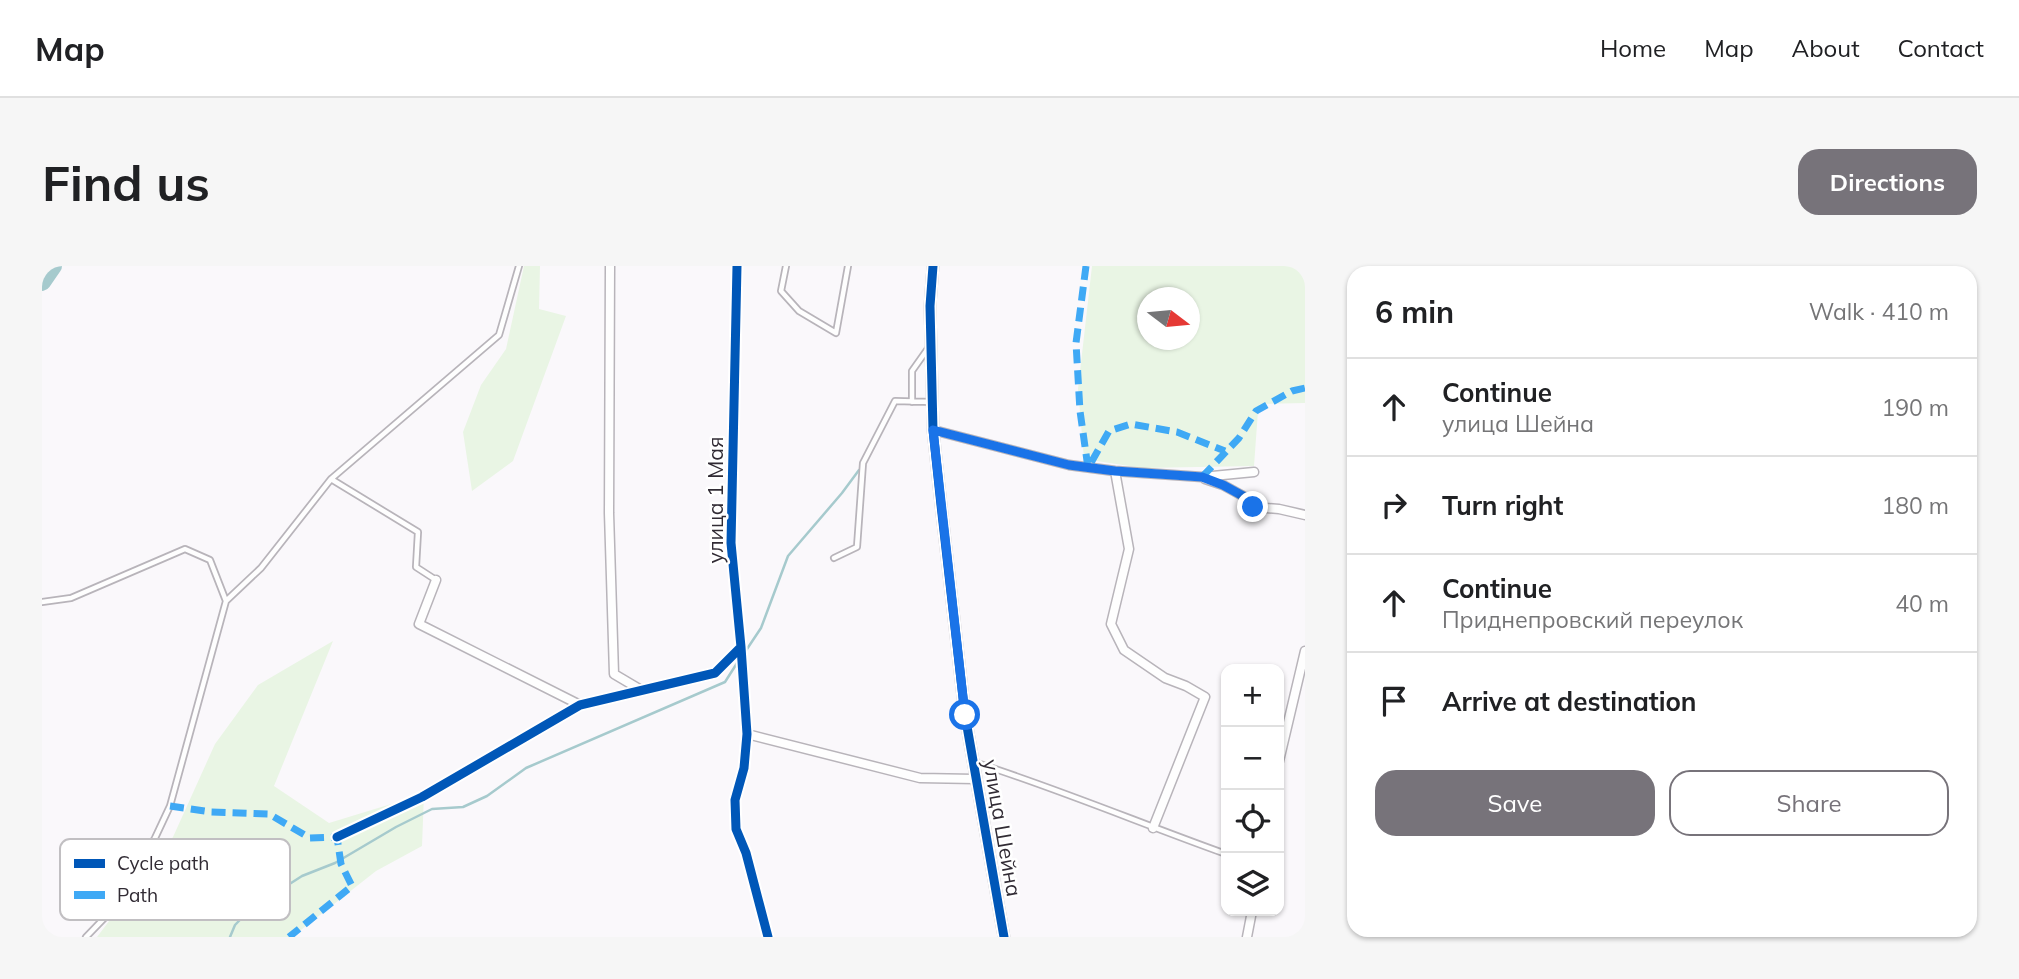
<!DOCTYPE html>
<meta charset="utf-8">
<style>
:root{--surface:#fff;--page:#f6f6f6;--text:#202124;--muted:#757577;--line:#e0e0e0;--accent:#77737a}
body{margin:0;font-family:Mulish,sans-serif;background:var(--page);color:var(--text)}
.controls{position:absolute;right:21px;bottom:21px;display:grid;overflow:hidden;border-radius:14px;box-shadow:0 2px 5px #0004}
.controls button{width:63px;height:63px;display:grid;place-items:center;padding:0;border:0;border-bottom:2px solid var(--line);background:var(--surface);color:var(--text);font:35px sans-serif}
.compass{position:absolute;left:1095px;top:21px;width:63px;height:63px;border-radius:50%;background:var(--surface);box-shadow:0 2px 5px #0004;rotate:106deg}
.stop{position:absolute;width:21px;height:21px;margin:-16px;border:5px solid #1a73e8;border-radius:50%;background:#fff}
.stop.end{background:#1a73e8;border-color:#fff;box-shadow:0 2px 7px #0008}
.list{margin:0;padding:0;list-style:none}
h2{display:flex;justify-content:space-between;align-items:center;height:91px;margin:0;padding:0 28px;font-size:30px}
h2 small{font-size:23px;font-weight:400;color:var(--muted)}
.list li{display:grid;grid-template-columns:46px 1fr auto;gap:21px;align-items:center;box-sizing:border-box;height:98px;padding:0 28px;border-top:2px solid var(--line)}
.list b{display:block;font-size:26px;white-space:nowrap}
.list p{margin:0;font-size:23px;white-space:nowrap;color:var(--muted)}
.list em{font-size:23px;font-style:normal;color:var(--muted)}
.actions{display:flex;gap:14px;padding:21px 28px}
.actions a{flex:1;padding:16px 0;border:2px solid var(--accent);border-radius:21px;text-align:center;font-size:24px;color:var(--accent)}
.actions .main{background:var(--accent);color:#fff}
.icon{flex:none;width:38px;height:38px;fill:none;stroke:currentColor;stroke-width:2;stroke-linecap:round;stroke-linejoin:round}
.map{position:relative;flex:none;width:1263px;height:671px;overflow:hidden;border-radius:21px}
header{display:flex;align-items:center;gap:42px;box-sizing:border-box;height:98px;padding:0 35px;background:var(--surface);border-bottom:2px solid var(--line)}
header strong{font-size:33px}
nav{display:flex;gap:38px;margin-inline-start:auto;font-size:24px}
.intro{display:flex;align-items:center;justify-content:space-between;box-sizing:border-box;height:168px;padding:0 42px}
h1{margin:0;font-size:49px}
.button{padding:18px 32px;border-radius:21px;background:var(--accent);color:#fff;font-size:24px;font-weight:700}
main{display:flex;gap:42px;padding:0 42px}
aside{flex:1;background:var(--surface);border-radius:21px;box-shadow:0 2px 5px #0004}
.map>svg:first-child{display:block}
.green{fill:#e9f5e4;fill-rule:evenodd}
.lines{fill:none;stroke-linecap:round;stroke-linejoin:round}
.stream{stroke:#a6cacd;stroke-width:2.5}
.river{stroke:#a6cacd;stroke-width:18}
.service-casing{stroke:#b8b4ba;stroke-width:8}
.minor-casing{stroke:#b8b4ba;stroke-width:11}
.tertiary-casing{stroke:#b8b4ba;stroke-width:13}
.service{stroke:#fefefe;stroke-width:4.5}
.minor{stroke:#fefefe;stroke-width:8}
.tertiary{stroke:#fefefe;stroke-width:10}
.quiet{stroke:#3fa9f5;stroke-width:7;stroke-dasharray:14 7;stroke-linecap:butt}
.cycleway-casing{stroke:#fff;stroke-width:13}
.cycleway{stroke:#0057b8;stroke-width:9}
.route{stroke:#1a73e8;stroke-width:9}
.labels{text-anchor:middle;stroke-width:5;stroke-linejoin:round;paint-order:stroke}
.street-label{font-size:21px;fill:#312b34;stroke:#fff}
.key{fill:#fff;stroke:#c1bfc2;stroke-width:2}
.key-label{font-size:19px;fill:#312b34}
</style>
<header>
<strong>Map</strong>
<nav><a>Home</a><a>Map</a><a>About</a><a>Contact</a></nav>
</header>
<div class="intro"><h1>Find us</h1><a class="button">Directions</a></div>
<main>
<div class="map">
<svg width="1263" height="671" viewBox="0 0 1263 671">
<rect width="100%" height="100%" fill="#faf8fb"/>
<path class="green" d="M482,0H498L497,43L524,50L471,195L430,225L421,166L439,119L464,83Z
M1050,0H1263V137L1222,138L1216,145L1212,200L1100,202L1042,193L1036,123ZM1106,32H1148V74H1106Z
M291,375L232,520L287,557L382,528L380,580L334,605L250,671H55L131,571L173,478L216,419Z"/>
<g class="lines">
<path class="stream" d="M703,386L719,362L746,290L800,227L817,204
M188,671L193,659L222,629L246,619L260,610L293,597L354,561L390,543L421,541L445,530L484,502L683,416L697,394"/>
<path class="river" d="M0,16L11,0"/>
<g class="service-casing">
<path id="service" d="M744,0L739,25L757,45L794,67L806,0
M870,136V105L887,81
M289,213L376,266L374,301L394,314
M792,292L815,281L821,197L853,135L890,136
M0,336L29,332L143,283L168,294L184,335
M932,496C1017,523 1100,558 1184,588
M44,671L73,641L113,572L128,540L184,335L219,302L289,213L457,69L477,0"/>
</g>
<g class="minor-casing">
<path id="minor" d="M568,0L567,247L572,408L599,424
M695,0L689,277L699,381L705,468L702,502L693,534L694,563L704,587L726,671
M891,164L1027,199L1073,205L1160,211L1212,206
M1073,205L1087,283L1069,358L1082,384L1123,412L1144,420L1163,431L1111,562
M1163,213L1181,219L1201,230L1211,241L1237,243L1263,249
M394,314L377,358L538,439
M705,468L878,512L933,513
M1237,495L1263,385
M295,571L380,531L538,439L673,407L699,381
M1205,671L1210,645"/>
</g>
<g class="tertiary-casing">
<path id="tertiary" d="M891,0L888,40L891,164L899,239L923,449L962,671"/>
</g>
<use href="#service" class="service"/>
<use href="#minor" class="minor"/>
<use href="#tertiary" class="tertiary"/>
<path class="quiet" d="M1044,0L1034,77L1038,145L1046,202L1067,165L1089,158L1135,166L1183,185
M1160,211L1197,172L1214,145L1250,125L1263,122
M128,540L169,546L227,548L268,572L295,571L299,598L310,620L247,671"/>
<g class="cycleway-casing">
<path id="cycleway" d="M695,0L689,277L699,381L705,468L702,502L693,534L694,563L704,587L726,671
M891,0L888,40L891,164L899,239L923,449L962,671
M295,571L380,531L538,439L673,407L699,381"/>
</g>
<use href="#cycleway" class="cycleway"/>
</g>
<g class="lines">
<path class="route" d="M923,449L891,164L1027,199L1073,205L1160,211L1181,219L1201,230L1211,241"/>
</g>
<g class="labels">
<g class="street-label">
<text transform="translate(674 234) rotate(-90)" y="7">улица 1 Мая</text>
<text transform="translate(960 562) rotate(80)" y="7">улица Шейна</text>
</g>
</g>
<rect x="18" y="573" width="230" height="81" rx="10" class="key"/>
<rect x="32" y="593" width="31" height="9" fill="#0057b8"/>
<rect x="32" y="625" width="31" height="8" fill="#3fa9f5"/>
<g class="key-label">
<text x="75" y="604">Cycle path</text>
<text x="75" y="636">Path</text>
</g>
</svg>
<div class="controls">
<button>+</button>
<button>−</button>
<button><svg class="icon" aria-label="locate" viewBox="0 0 24 24"><circle cx="12" cy="12" r="6"/><path d="M12 2v4M12 18v4M2 12h4M18 12h4"/></svg></button>
<button><svg class="icon" aria-label="layers" viewBox="0 0 24 24"><path d="M12 4l9 5-9 5-9-5zM3 14l9 5 9-5"/></svg></button>
</div>
<svg class="compass" viewBox="-18 -18 36 36"><path d="M0-13l5 13h-10z" fill="#e53935"/><path d="M0 13l5-13h-10z" fill="#757577"/></svg>
<div class="stop" style="left:923px;top:449px"></div>
<div class="stop end" style="left:1211px;top:241px"></div>
</div>
<aside>
<h2>6 min<small>Walk · 410 m</small></h2>
<ul class="list">
<li><svg class="icon" aria-label="ahead" viewBox="0 0 24 24"><path d="M12 20V5M6 11l6-6 6 6"/></svg><div><b>Continue</b><p>улица Шейна</p></div><em>190 m</em></li>
<li><svg class="icon" aria-label="right" viewBox="0 0 24 24"><path d="M7 20v-9h11M14 6l5 5-5 5"/></svg><div><b>Turn right</b></div><em>180 m</em></li>
<li><svg class="icon" aria-label="ahead" viewBox="0 0 24 24"><path d="M12 20V5M6 11l6-6 6 6"/></svg><div><b>Continue</b><p>Приднепровский переулок</p></div><em>40 m</em></li>
<li><svg class="icon" aria-label="arrive" viewBox="0 0 24 24"><path d="M6 21V4h12l-3 4 3 4H6"/></svg><div><b>Arrive at destination</b></div></li>
</ul>
<div class="actions"><a class="main">Save</a><a>Share</a></div>
</aside>
</main>
